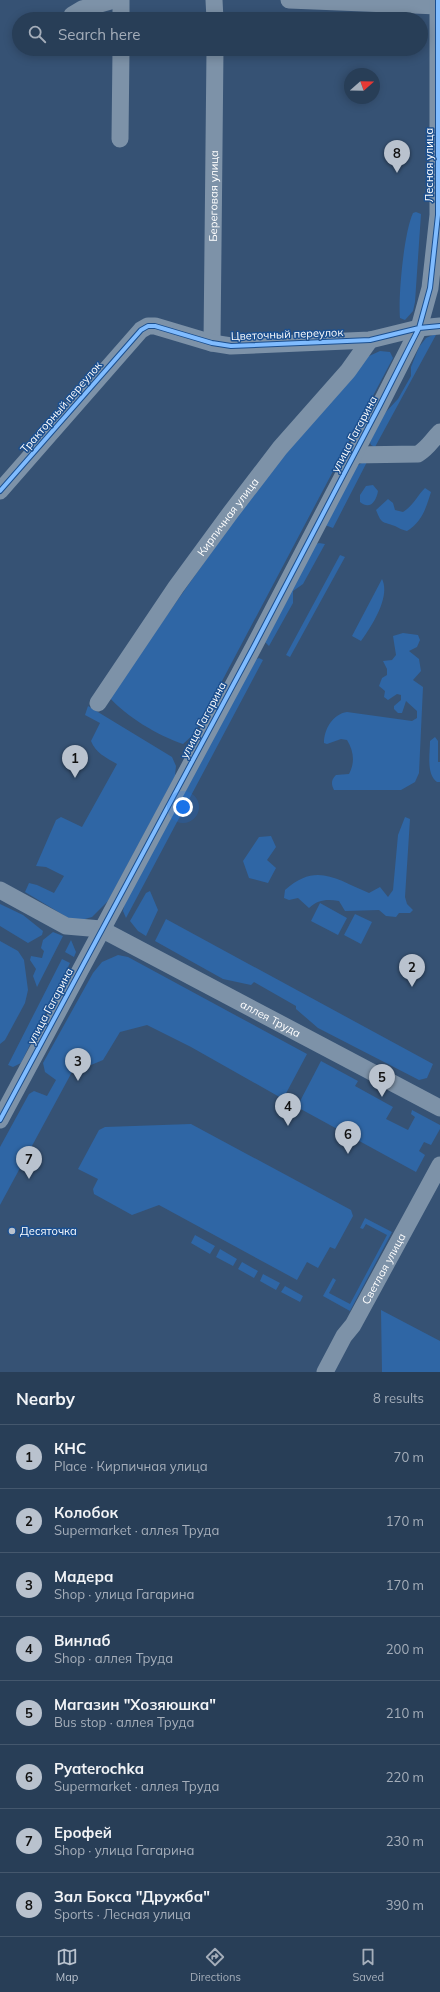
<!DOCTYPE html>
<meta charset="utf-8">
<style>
body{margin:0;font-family:Mulish,sans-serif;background:#344961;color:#f1f3f6}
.compass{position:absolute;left:344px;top:68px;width:36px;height:36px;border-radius:50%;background:#283e57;box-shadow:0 2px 10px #0003;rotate:70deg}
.you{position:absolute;left:183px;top:807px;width:14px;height:14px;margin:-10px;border:3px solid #fff;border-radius:50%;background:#1a73e8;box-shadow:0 0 0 6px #1a73e833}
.badge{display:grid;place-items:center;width:26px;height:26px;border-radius:50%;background:#b9c2ce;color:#111;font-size:13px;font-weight:700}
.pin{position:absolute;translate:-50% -33px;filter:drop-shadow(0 1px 2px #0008)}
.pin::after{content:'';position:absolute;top:21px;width:14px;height:12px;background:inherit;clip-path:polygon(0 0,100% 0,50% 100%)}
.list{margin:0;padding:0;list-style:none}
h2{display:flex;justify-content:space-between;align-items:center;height:52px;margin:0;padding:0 16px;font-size:17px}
h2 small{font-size:13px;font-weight:400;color:#a5aeba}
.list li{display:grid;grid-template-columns:26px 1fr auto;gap:12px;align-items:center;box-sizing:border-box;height:64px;padding:0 16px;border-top:1px solid #44576d}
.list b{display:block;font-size:15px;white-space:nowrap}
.list p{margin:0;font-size:13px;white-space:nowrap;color:#a5aeba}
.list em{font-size:13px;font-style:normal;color:#a5aeba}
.icon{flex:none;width:22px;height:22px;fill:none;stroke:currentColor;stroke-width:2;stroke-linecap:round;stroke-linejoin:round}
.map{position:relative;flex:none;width:440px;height:1372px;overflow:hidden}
.search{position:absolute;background:#283e57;box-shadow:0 2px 10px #0003;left:12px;right:12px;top:12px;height:44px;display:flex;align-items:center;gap:10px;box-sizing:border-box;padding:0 14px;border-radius:22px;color:#a5aeba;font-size:15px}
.sheet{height:564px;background:#283e57}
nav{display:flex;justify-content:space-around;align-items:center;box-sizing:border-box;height:56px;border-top:1px solid #44576d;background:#283e57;font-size:11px;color:#a5aeba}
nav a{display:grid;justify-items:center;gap:2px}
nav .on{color:#b9c2ce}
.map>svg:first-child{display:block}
.green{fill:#2f66a5}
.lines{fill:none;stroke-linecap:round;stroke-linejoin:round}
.minor{stroke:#7d92a8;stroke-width:17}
.cycleway-casing{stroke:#1b4f8f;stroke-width:6}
.cycleway{stroke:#80bcff;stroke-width:4}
.poi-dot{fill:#b9c2ce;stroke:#1b4f8f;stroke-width:1.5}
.labels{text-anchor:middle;stroke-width:3;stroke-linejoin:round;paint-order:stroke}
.street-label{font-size:11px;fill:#fff;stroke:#1b4f8f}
.poi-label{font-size:11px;fill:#fff;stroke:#1b4f8f;text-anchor:start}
</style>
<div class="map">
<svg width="440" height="1372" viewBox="0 0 440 1372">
<rect width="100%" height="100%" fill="#365274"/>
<path class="green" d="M 416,212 L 421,214 L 415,302 L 413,311 L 405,320 L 400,318 C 398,296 404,232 413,213 Z
M 437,333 L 375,447 L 371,445 L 370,442 L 383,415 L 398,399 L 411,376 L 411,367 L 419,347 L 426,338 Z
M 380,351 L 390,352 L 393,358 L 194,734 L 183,744 C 157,735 127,717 109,697 L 266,475 L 367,357 Z
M 368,460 L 333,528 L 325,525 L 356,466 Z
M 373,485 L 378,491 C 376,502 370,510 360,502 L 360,495 L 366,486 Z
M 425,488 L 431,492 C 426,508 422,522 407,531 C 402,530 399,528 395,526 C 382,521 382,525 376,510 L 388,499 L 393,503 L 395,510 L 403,512 C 413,506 417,496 425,488 Z
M 319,543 L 325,544 L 303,584 L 293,591 L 293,603 L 269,646 L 265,642 L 316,544 Z
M 340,555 L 345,557 L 290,657 L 286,655 Z
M 382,579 C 391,597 371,627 361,641 L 352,636 Z
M 403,633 L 418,635 L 420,640 L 417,647 L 409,651 L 419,659 L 421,671 L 413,680 L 423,687 L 419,773 L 415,782 L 401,790 L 334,790 C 331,784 331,780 336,775 L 349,774 C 355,763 354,751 347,740 L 341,739 L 327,744 L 324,743 C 324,729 333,714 347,712 L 412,721 L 417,718 L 417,711 L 406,701 L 402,713 L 398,713 L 394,709 L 394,706 L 401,700 L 401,695 L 397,694 L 388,700 L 384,697 L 385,691 L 379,686 L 382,678 L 387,675 L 387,669 L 383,661 L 392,660 L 396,655 L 393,636 Z
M 259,658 L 263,660 L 126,918 L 123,911 L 126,898 L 254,660 Z
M 88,706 L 172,757 L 176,766 L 175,776 L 108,901 L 92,917 L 78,921 L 70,919 L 25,892 L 29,883 L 37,885 L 54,893 L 64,876 L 46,867 L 36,866 L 56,820 L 61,817 L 82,827 L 117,764 C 105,757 96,753 91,741 L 100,723 L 85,715 Z
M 435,737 L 438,741 L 438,762 L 440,762 L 440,782 L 437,782 C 426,774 430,754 430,741 Z
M 405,817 L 410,819 L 405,897 L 407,904 L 413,910 L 410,913 L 399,913 L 396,917 L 386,916 L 379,910 L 345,911 L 339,901 C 326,899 318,900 309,908 L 298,898 L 289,900 L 284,898 L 285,890 C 316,862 336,879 369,893 L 380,887 L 388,897 L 393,890 L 398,835 Z
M 271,836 L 276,847 L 267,860 L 276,868 L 268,883 L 249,878 L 243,861 L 259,837 Z
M 150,891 L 158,910 L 146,936 L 138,931 L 130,921 L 146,893 Z
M 320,903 L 347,918 L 338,935 L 311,921 Z
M 0,904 L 23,915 L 43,931 L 42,935 L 28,943 L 0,926 Z
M 355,914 L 372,922 L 361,944 L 344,935 Z
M 166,919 L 433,1064 L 427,1078 L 419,1080 L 318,1028 L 296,1009 L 296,1006 L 254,982 L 251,985 L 223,979 L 155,941 Z
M 53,932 L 63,936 L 37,987 L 33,976 L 36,969 L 30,960 L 31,956 L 42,958 L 44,951 L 41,948 L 43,940 Z
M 71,940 L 76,952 L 74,957 L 65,952 Z
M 0,941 L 18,951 L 24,960 L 28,990 L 25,1003 L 5,1040 L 0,1044 Z
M 118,955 L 128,957 L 307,1054 L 283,1099 L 191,1047 L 147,1025 L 120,1032 L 103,1060 L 91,1065 L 79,1059 L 0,1205 L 0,1147 L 29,1094 L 34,1091 L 47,1096 L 56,1080 L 45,1072 L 43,1063 L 93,973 L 102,962 Z
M 62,959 L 70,963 L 21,1063 L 13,1067 L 8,1065 Z
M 321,1061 L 358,1081 L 355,1086 L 393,1107 L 386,1119 L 408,1130 L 415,1117 L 411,1114 L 412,1110 L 440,1125 L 440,1129 L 431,1145 L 424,1142 L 419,1151 L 425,1155 L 416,1172 L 297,1107 Z
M 191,1124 L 351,1210 L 353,1216 L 335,1249 L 330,1247 L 318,1268 L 307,1262 L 297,1280 L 159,1205 L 132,1215 L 94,1194 L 93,1189 L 98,1179 L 78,1169 L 99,1130 L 105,1127 Z
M 365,1218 L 392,1232 L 350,1311 L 323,1296 L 333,1278 L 336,1280 L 329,1293 L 350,1304 L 387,1235 L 366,1224 L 363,1229 L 360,1228 Z
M 195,1235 L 215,1246 L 210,1254 L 191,1243 Z
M 220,1249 L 237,1259 L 233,1266 L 216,1257 Z
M 242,1262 L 258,1271 L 254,1278 L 238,1269 Z
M 263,1274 L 280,1283 L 276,1290 L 260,1281 Z
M 285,1286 L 303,1296 L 300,1302 L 281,1292 Z
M 381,1310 L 440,1341 L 440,1372 L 382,1372 Z"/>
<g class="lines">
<g class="minor">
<path d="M 214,0 L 215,19"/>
<path d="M 289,0 L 438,6"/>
<path d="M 72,15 L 82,9 L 114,0"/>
<path d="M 121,19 L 121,0"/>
<path d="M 120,139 L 121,49"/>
<path id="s1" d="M 212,343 L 215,49"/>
<path d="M 353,455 L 418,454 C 428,448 432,440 440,432"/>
<path d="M 0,491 L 141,330 L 148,326 L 155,326 L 212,343 L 231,346 L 370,340 L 419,328 L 440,326"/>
<path id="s2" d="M 98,703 L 176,587 L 231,512 L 280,448 L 348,371 L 370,340"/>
<path id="s3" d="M 0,890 L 66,926 L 101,929 L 440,1108"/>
<path d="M 0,1120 L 253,648 L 380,405 L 419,328 L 430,288 L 438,215 L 438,0"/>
<path id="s4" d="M 325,1372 L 344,1336 L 353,1325 L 440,1165"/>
</g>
<defs>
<path id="cycleway" d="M 0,491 L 141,330 L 148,326 L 155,326 L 212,343 L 231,346 L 370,340 L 419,328 L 440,326
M 0,1120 L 253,648 L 380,405 L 419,328 L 430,288 L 438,215 L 438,0"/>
</defs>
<use href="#cycleway" class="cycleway-casing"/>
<use href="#cycleway" class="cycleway"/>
</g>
<circle class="poi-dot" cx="12" cy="1231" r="4"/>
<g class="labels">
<g class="street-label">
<text transform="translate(429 165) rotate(-90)" y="4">Лесная улица</text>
<text dy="4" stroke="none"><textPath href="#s1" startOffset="147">Береговая улица</textPath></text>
<text transform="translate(287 334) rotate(-2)" y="4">Цветочный переулок</text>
<text transform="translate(61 407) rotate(-49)" y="4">Тракторный переулок</text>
<text transform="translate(354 434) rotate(-62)" y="4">улица Гагарина</text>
<text dy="4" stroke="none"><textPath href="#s2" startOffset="227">Кирпичная улица</textPath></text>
<text transform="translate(203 720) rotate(-62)" y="4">улица Гагарина</text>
<text transform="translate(50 1006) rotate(-62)" y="4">улица Гагарина</text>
<text dy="4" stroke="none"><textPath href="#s3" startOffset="302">аллея Труда</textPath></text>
<text dy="4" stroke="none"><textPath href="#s4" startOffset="119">Светлая улица</textPath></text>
</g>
<g class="poi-label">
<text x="20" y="1235">Десяточка</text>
</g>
</g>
</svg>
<svg class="compass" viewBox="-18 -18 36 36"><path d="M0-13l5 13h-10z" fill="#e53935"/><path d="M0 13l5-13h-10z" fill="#a5aeba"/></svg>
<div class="you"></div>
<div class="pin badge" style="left:75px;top:778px">1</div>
<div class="pin badge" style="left:412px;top:987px">2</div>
<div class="pin badge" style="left:78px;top:1081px">3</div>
<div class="pin badge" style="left:288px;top:1126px">4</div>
<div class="pin badge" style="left:382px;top:1097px">5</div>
<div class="pin badge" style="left:348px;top:1154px">6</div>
<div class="pin badge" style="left:29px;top:1179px">7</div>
<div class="pin badge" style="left:397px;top:173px">8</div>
<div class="search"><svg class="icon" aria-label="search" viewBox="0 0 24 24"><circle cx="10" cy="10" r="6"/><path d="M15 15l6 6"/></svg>Search here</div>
</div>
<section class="sheet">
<h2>Nearby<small>8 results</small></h2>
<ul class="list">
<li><span class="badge">1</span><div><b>КНС</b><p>Place · Кирпичная улица</p></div><em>70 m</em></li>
<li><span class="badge">2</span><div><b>Колобок</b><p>Supermarket · аллея Труда</p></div><em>170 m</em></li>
<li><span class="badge">3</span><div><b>Мадера</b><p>Shop · улица Гагарина</p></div><em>170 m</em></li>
<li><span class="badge">4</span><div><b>Винлаб</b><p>Shop · аллея Труда</p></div><em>200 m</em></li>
<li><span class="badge">5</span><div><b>Магазин &quot;Хозяюшка&quot;</b><p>Bus stop · аллея Труда</p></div><em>210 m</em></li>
<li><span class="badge">6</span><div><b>Pyaterochka</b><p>Supermarket · аллея Труда</p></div><em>220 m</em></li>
<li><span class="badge">7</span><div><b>Ерофей</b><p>Shop · улица Гагарина</p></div><em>230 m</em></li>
<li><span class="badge">8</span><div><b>Зал Бокса &quot;Дружба&quot;</b><p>Sports · Лесная улица</p></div><em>390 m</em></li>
</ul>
</section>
<nav>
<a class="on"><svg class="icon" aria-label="map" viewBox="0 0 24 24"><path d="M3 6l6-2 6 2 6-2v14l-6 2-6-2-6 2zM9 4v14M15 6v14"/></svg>Map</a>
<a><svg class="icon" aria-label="directions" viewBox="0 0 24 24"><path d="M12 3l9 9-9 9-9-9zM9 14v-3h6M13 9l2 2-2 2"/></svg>Directions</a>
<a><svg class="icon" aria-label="saved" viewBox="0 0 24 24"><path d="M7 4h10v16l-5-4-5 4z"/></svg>Saved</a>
</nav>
